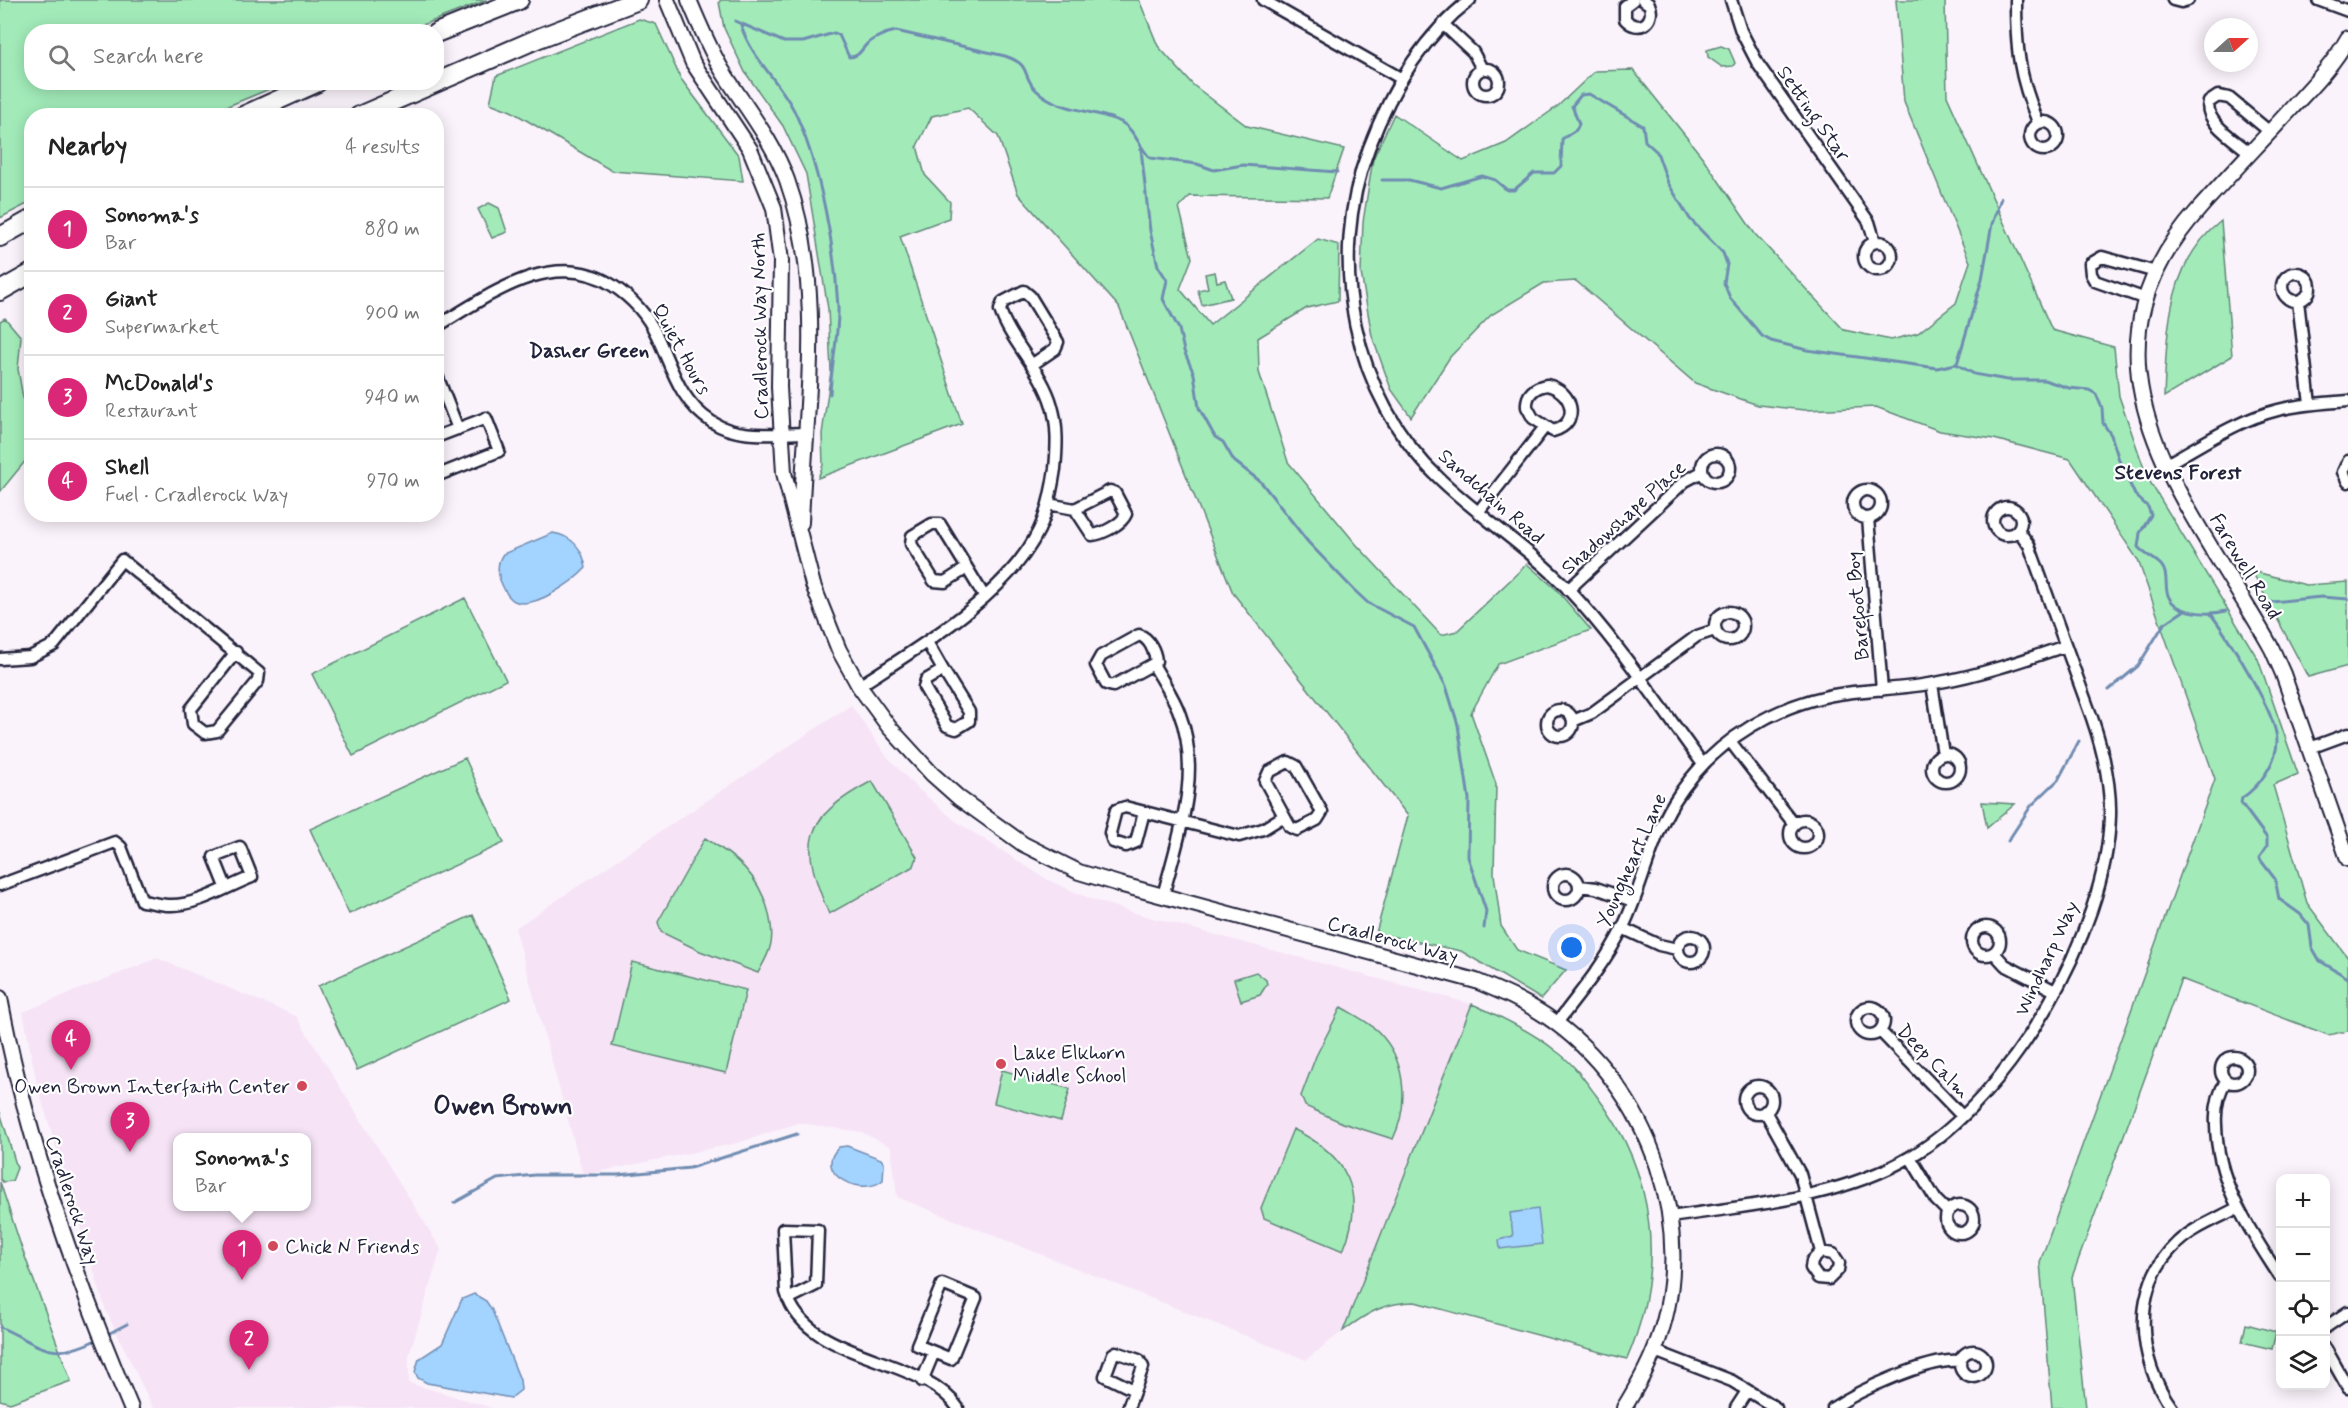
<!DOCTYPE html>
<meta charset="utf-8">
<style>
body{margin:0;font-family:Mynerve,sans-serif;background:#f2f2f2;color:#222}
.controls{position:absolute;right:18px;bottom:18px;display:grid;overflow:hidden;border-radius:12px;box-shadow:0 3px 15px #0003}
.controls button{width:54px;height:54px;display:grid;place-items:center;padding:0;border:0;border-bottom:2px solid #e0e0e0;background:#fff;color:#222;font:30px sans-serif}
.compass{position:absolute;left:2204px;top:18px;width:54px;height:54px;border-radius:50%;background:#fff;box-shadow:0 3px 15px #0003;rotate:69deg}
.you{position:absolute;left:1572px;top:948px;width:21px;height:21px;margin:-15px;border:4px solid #fff;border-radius:50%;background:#1a73e8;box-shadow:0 0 0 9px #1a73e833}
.badge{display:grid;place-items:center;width:39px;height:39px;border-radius:50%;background:#db2777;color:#fff;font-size:20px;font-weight:700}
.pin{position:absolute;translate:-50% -50px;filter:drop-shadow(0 2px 3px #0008)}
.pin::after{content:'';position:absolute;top:32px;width:21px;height:18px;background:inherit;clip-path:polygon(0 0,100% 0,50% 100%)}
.popup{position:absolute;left:173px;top:1133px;width:138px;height:78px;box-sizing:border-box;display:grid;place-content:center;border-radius:12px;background:#fff;filter:drop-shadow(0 2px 4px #0005);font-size:20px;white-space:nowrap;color:#767676}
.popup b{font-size:22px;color:#222}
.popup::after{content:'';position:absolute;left:50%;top:100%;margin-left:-12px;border:12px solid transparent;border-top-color:#fff}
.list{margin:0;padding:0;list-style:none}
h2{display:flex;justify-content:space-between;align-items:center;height:78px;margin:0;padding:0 24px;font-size:26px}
h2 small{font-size:20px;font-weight:400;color:#767676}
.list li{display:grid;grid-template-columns:39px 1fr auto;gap:18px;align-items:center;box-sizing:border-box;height:84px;padding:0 24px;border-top:2px solid #e0e0e0}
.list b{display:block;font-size:22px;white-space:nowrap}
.list p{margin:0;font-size:20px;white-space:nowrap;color:#767676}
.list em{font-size:20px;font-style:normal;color:#767676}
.icon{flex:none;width:33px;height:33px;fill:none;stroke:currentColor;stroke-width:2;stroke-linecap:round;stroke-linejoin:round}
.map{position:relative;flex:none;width:2348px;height:1408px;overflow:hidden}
.search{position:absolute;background:#fff;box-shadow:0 3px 15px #0003;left:24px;top:24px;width:420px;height:66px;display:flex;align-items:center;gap:15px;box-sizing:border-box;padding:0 21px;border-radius:24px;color:#767676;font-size:22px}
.panel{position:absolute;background:#fff;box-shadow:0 3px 15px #0003;left:24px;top:108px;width:420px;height:414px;border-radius:24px}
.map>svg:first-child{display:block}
.built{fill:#f6e4f6;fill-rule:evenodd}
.green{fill:#a2ebb9;stroke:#62867a;stroke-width:1.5}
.water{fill:#a3d3ff;stroke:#6f8cb1;stroke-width:1.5}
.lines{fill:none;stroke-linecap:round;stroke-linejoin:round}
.stream{stroke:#6f8cb1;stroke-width:3}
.minor-casing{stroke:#22223b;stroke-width:15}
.tertiary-casing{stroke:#22223b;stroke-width:18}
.primary-casing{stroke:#22223b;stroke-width:22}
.minor{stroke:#fff;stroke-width:10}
.tertiary{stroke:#fff;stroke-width:14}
.primary{stroke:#fff;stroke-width:18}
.poi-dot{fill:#d1495b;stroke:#fff;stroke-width:2}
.labels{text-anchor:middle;stroke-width:4.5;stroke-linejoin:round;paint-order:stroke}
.street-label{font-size:20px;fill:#22223b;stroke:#fff}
.poi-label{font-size:20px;fill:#22223b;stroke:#fff;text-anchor:start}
.neighbourhood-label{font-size:21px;font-weight:bold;fill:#22223b;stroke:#fff}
.district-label{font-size:26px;font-weight:bold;fill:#22223b;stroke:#fff}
</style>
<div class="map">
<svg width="2348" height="1408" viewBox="0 0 2348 1408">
<rect width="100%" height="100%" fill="#fbf3fb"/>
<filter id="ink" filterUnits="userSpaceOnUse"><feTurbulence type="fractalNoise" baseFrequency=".0167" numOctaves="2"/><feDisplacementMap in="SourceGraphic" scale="12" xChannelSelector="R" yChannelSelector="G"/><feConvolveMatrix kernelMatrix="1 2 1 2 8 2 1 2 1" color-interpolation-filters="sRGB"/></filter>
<g filter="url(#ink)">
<path class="built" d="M 851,705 L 885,754 L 917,788 L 957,822 L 1048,880 L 1091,899 L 1135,913 L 1472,1004 L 1343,1331 L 1306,1360 L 897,1197 L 891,1147 L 861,1132 L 799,1123 L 738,1143 L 583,1175 L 515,928 Z
M 157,958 L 296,1016 L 441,1249 L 409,1356 L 409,1383 L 493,1408 L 153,1408 L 106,1311 L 37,1085 L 23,1012 ZM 178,1138 L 306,1138 L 306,1206 L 178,1206 Z"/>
<path class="green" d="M 0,0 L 487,0 L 407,31 L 32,32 L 32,82 L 284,83 L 206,115 L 32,116 L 31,202 L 0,218 Z
M 721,0 L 1139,0 L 1158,46 L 1193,85 L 1247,126 L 1344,149 L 1327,198 L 1190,196 L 1179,207 L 1192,258 L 1180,289 L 1210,325 L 1318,239 L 1339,245 L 1338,301 L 1307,308 L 1258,338 L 1259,372 L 1288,462 L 1356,544 L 1441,635 L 1457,631 L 1527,564 L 1556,589 L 1591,630 L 1498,664 L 1471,713 L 1496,784 L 1494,874 L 1501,926 L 1517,950 L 1566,970 L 1541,999 L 1461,951 L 1376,933 L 1408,816 L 1233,593 L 1119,307 L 1018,194 L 998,136 L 968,108 L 932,116 L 917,146 L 925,175 L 950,202 L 949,218 L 900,236 L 962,424 L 818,478 L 823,465 L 822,434 L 831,371 L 828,309 L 806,174 L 783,126 L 745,72 L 724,28 L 719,2 Z
M 1896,0 L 1945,0 L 1947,96 L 2052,330 L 2114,347 L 2119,396 L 2147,477 L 2258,659 L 2298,774 L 2273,785 L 2307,903 L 2348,958 L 2348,1031 L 2328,1035 L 2181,979 L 2072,1277 L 2086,1408 L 2052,1408 L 2040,1262 L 2215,779 L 2138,560 L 2070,459 L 1994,439 L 1940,431 L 1876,407 L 1805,410 L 1758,405 L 1695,383 L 1576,281 L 1544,283 L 1491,315 L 1450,357 L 1411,417 L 1391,389 L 1372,336 L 1361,273 L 1363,222 L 1373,159 L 1394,114 L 1463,161 L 1506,143 L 1558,106 L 1595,71 L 1633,70 L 1703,158 L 1755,234 L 1844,330 L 1891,340 L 1918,333 L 1956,303 L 1970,262 L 1904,102 Z
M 639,19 L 656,24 L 681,79 L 739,156 L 743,181 L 612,171 L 511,111 L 490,103 L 496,76 Z
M 1721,46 L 1729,49 L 1735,63 L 1733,66 L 1722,67 L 1708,57 L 1707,50 Z
M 489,203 L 499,208 L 507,232 L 492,238 L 478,209 Z
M 2221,221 L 2232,356 L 2164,397 C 2167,334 2166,264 2221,221 Z
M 1215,272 L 1217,282 L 1225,280 L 1231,298 L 1202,305 L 1198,290 L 1208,288 L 1205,274 Z
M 5,318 L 21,337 L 18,369 L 23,398 L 31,410 L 31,454 L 0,492 L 0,321 Z
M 2252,571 L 2306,585 L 2348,582 L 2348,666 L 2308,677 Z
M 465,598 L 506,680 L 353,756 L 312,674 Z
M 465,758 L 504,843 L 349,914 L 310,829 Z
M 872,781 L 917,857 L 914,866 L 829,914 C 799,843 801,819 872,781 Z
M 1982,802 L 2015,804 L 1987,828 Z
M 705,838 C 736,857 758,874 768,910 C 771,922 774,936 770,947 C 768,956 762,965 758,973 L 700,951 L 661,932 L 658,922 Z
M 473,915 L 511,999 L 357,1070 L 318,986 Z
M 632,962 L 746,990 L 726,1073 L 612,1046 Z
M 1256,972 L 1266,980 L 1267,984 L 1260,995 L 1241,1001 L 1234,979 Z
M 1472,1004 C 1502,1017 1531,1031 1556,1051 C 1572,1062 1584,1079 1596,1095 C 1656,1173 1666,1269 1627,1359 L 1415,1302 C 1385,1302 1367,1313 1343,1331 Z
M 1341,1007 C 1356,1016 1373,1024 1383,1037 C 1407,1065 1408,1108 1393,1139 L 1343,1123 L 1305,1106 L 1301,1096 L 1316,1056 Z
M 1002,1070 L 1070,1089 L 1061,1121 L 994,1103 Z
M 0,1112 L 17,1168 L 12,1181 L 3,1182 L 0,1179 Z
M 1293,1129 C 1348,1155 1367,1193 1343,1251 L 1264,1218 L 1261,1208 Z
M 0,1182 L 21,1246 L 71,1381 L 10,1403 L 0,1400 Z
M 2246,1324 L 2276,1332 L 2272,1349 L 2242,1342 Z"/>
<path class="water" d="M 553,533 C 572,536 583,549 586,568 C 573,582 536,608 517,602 C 508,600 503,587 500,580 C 497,570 497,562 503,554 Z
M 847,1146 L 881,1159 L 884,1163 L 883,1180 C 863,1198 811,1174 839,1147 Z
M 1538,1209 L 1542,1244 L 1500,1249 L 1499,1240 L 1513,1236 L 1510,1213 Z
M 474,1294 L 486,1301 L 492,1310 L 520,1380 L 521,1390 L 511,1398 L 427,1383 L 418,1378 L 415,1372 L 419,1359 L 442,1344 L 462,1299 Z"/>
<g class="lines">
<path class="stream" d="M 735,21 L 784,42 L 803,42 L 834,33 L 839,35 L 849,57 C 860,57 861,49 868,43 C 876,37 886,33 896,31 L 1005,56 C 1032,65 1021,74 1035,89 C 1058,112 1094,109 1121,122 C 1134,129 1140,148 1150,158 L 1197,164 L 1214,170 L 1243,165 L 1337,172
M 741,25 C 751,59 784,85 798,119 C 821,173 835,248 838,307 C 839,336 831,365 830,394
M 1141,149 L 1150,231 L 1158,266 L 1167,280 L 1163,299 L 1179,329 L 1184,351 L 1194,374 L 1199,408 L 1215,437 L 1223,442 L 1234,461 L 1261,482 L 1308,542 L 1354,590 L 1368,603 L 1414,627 L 1446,686 L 1458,725 L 1469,799 L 1468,857 L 1486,911 L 1484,928
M 1382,180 L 1409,180 L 1441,188 L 1482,176 L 1495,180 L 1507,190 L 1514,190 L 1534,173 L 1554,173 L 1561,166 L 1562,139 L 1576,130 L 1579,124 L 1572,106 L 1581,95 L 1589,94 L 1643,126 L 1645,141 L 1657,152 L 1668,183 L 1690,219 L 1723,253 L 1727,264 L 1724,283 L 1730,298 L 1762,336 L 1771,341 L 1807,350 L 1937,368 L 1956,364 L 1974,374 L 2007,380 L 2044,380 L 2069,388 L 2089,390 L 2096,394 L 2102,408 L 2103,423 L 2111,435 L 2120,463 L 2135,495 L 2148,507 L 2151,515 L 2140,533 L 2138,547 C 2145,555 2154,558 2161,565 C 2168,573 2165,583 2167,592 C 2172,615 2209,615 2226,611
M 1957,364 L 1982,279 L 1992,224 L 2001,198
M 2272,602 L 2321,597 L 2348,599
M 2211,614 C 2228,637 2277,714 2277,741 C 2277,762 2259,787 2242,798 L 2241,803 L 2267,838 L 2267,846 L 2259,858 L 2275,879 L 2279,899 L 2300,914 L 2309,925 L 2312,947 L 2320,961 L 2348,978
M 2109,690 L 2138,666 L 2164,624 L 2185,610
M 2008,841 L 2031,806 L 2058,780 L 2079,741
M 454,1203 L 497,1179 L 535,1175 L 618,1175 L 690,1168 L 797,1134
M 0,1327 C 42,1346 51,1363 98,1339
M 106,1335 L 127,1324"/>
<defs>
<path id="minor" d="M 1263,0 L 1402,79
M 1470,0 C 1422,37 1390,92 1369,148 C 1326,260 1352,397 1441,480 C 1482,519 1529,548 1568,589 C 1618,642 1659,705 1702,763
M 1633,0 L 1625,6 L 1625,19 C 1638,34 1657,22 1649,4 L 1643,0
M 1731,0 L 1741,31 L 1758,64 L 1869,222 L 1875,242
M 2016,0 C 2016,50 2019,76 2038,122
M 2173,0 L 2181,2 L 2188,0
M 2318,0 L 2348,11
M 1443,24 L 1473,52 L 1482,69
M1473 82a13 13 0 1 1 26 0a13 13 0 1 1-26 0Z
M2030 136a14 14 0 1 1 28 0a14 14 0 1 1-28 0Z
M 2250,153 C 2237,141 2203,122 2209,102 L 2218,96 L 2229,98 L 2270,132
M1864 256a14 14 0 1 1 28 0a14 14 0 1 1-28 0Z
M2282 287a14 14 0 1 1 28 0a14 14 0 1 1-28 0Z
M 2146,299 L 2095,281 L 2091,274 L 2090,264 L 2102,257 L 2156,272
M 2298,301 L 2310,404
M 436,327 C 488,296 553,247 612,285 C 632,298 647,314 657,336 C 672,368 680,402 712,422 C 740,440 775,433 806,433
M 436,373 L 458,429
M 1547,385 C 1572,390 1582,423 1553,431 L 1533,418 L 1527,407 C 1526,394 1534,387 1547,385 Z
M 436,437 L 486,418 L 499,451 L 436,476
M1702 468a14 14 0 1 1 28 0a14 14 0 1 1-28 0Z
M 2348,461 L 2343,472 L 2348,482
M 2165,465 C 2201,445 2237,420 2278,410 C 2301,404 2325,403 2348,401
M1853 504a14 14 0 1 1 28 0a14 14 0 1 1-28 0Z
M 1048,504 L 1075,509 L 1110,491 L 1115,493 L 1126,514 C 1122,524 1103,534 1092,535 L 1075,509
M1993 521a14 14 0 1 1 28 0a14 14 0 1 1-28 0Z
M 1479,511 L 1544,428
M 1868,518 L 1882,690
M 967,568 L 940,524 L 932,524 L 912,536 L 911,544 L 934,581 L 945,582 L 967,568 L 984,596
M 1568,590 L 1685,481 L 1702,472
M1715 626a14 14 0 1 1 28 0a14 14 0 1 1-28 0Z
M 927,642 L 943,670 L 926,680 L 924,687 L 947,726 L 956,729 L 969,721 L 969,712 L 943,670
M 0,659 L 30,657 L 54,645 L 122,560 L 259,673 L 258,681 L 217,731 L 205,733 L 193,724 L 191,709 L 236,652
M 1153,664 L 1156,661 C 1155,651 1149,638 1139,635 L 1101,656 L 1096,665 L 1106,684 L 1113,686 L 1153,664 C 1162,680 1173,696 1179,712 C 1203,773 1178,837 1163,896
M 1932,684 L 1943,754
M 859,686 C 919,647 1007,596 1039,530 C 1048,511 1052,489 1055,469 C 1057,447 1058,427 1052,406 C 1042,370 1010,341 1000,310 L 1003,302 L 1024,291 L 1030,296 L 1058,342 L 1055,349 L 1033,364
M1547 723a13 13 0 1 1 26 0a13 13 0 1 1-26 0Z
M 1573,721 L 1592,713 L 1697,636 L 1715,630
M 1730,741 L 1794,824
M 2310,748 L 2348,734
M1932 768a14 14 0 1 1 28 0a14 14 0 1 1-28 0Z
M 1144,812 L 1136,842 L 1126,846 L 1113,842 L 1110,833 L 1116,810 L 1125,807 L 1239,836 L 1263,829 L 1284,816 L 1265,781 L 1269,772 L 1288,762 L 1296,766 L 1322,812 L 1317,820 L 1297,830 L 1290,827 L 1284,816
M1790 834a14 14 0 1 1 28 0a14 14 0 1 1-28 0Z
M1553 887a13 13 0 1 1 26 0a13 13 0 1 1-26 0Z
M 0,885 L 115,842 L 121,847 L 142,901 C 151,902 161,905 170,905 C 197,906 228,886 252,877 L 240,847 L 214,857 L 226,887
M 1580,886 L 1596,888 L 1633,901
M1972 941a14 14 0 1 1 28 0a14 14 0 1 1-28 0Z
M 1622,928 L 1659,945 L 1677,949
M1678 949a13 13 0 1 1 26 0a13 13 0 1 1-26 0Z
M 1994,953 L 2005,965 L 2055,991
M1856 1021a14 14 0 1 1 28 0a14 14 0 1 1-28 0Z
M 1556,1024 C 1580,993 1606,962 1623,927 C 1643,886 1650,841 1674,802 C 1713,739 1781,700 1853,692 C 1880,689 1908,688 1935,683 C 1980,675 2022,661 2065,646
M 1880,1031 L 1962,1116
M2221 1070a13 13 0 1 1 26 0a13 13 0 1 1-26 0Z
M 2226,1081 C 2217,1095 2215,1109 2216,1125 C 2217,1184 2250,1230 2280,1277
M1744 1100a14 14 0 1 1 28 0a14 14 0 1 1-28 0Z
M 1765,1111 L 1800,1174 L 1821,1252 L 1812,1261 L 1811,1268 L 1818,1278 L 1829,1279 L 1838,1270 L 1839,1263 L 1833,1254 L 1821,1252
M 1910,1157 L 1936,1200 L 1948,1212
M1946 1219a14 14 0 1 1 28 0a14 14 0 1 1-28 0Z
M 1670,1217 C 1749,1205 1839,1199 1910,1157 C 2010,1099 2107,931 2110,816 C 2111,782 2103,750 2092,718 L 2029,545 L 2018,530
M 788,1299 L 816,1285 L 818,1230 L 783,1229 L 786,1292 C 806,1363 922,1354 958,1408
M 2326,1327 L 2348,1312
M 2326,1349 L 2348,1388
M1960 1364a13 13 0 1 1 26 0a13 13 0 1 1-26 0Z
M 1655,1351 L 1732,1381 L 1776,1408
M 922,1381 L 934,1352 L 951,1359 L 976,1298 L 942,1284 L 917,1345 L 934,1352
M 1128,1408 L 1143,1367 L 1139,1360 L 1116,1352 L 1113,1354 L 1105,1376 L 1134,1390
M 1736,1408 L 1747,1391
M 1833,1408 C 1858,1391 1930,1357 1960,1361
M 2172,1408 C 2137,1360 2130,1287 2177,1243 C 2193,1228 2217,1219 2237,1208"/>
<path id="tertiary" d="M 667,0 L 693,63 L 750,149 L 774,208 L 781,261 L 779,387 L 784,473 L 813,585 L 839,650 L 859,686 L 889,727 L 932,774 L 959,798 L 1023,844 L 1079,872 L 1119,884 L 1476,981 C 1500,991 1524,1001 1546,1016 C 1650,1086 1703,1233 1654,1351 C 1646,1371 1635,1390 1624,1408
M 689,0 C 699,24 709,48 722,70 C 745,107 772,139 787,180 C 826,289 805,410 801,523
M 2348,38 C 2333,65 2312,86 2291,109 C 2261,142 2229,175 2199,209 C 2058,366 2193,506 2272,649 L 2283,674 L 2348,859
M 0,998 C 27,1141 74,1274 131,1408"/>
<path id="primary" d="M 436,33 L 519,0
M 243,116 L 318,82
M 359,116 L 539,38 L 638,0
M 0,237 L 32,219
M 0,291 L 32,273"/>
</defs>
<use href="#minor" class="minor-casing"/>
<use href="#tertiary" class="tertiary-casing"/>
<use href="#primary" class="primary-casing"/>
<use href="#minor" class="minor"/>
<use href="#tertiary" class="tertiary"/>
<use href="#primary" class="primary"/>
</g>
</g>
<g class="poi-dot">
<circle cx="1001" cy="1064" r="6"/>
<circle cx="302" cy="1086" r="6"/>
<circle cx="273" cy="1246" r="6"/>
</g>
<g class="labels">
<g class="street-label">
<text transform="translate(1814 113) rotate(55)" y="7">Setting Star</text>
<text transform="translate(759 326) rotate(-91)" y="7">Cradlerock Way North</text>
<text transform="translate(682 349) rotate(61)" y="7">Quiet Hours</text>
<text transform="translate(1492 496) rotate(41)" y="7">Sandchain Road</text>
<text transform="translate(1623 517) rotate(-42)" y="7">Shadowshape Place</text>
<text transform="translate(2246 566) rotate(59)" y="7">Farewell Road</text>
<text transform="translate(1857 606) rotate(-95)" y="7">Barefoot Boy</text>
<text transform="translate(1631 860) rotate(-66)" y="7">Youngheart Lane</text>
<text transform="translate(1393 939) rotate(15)" y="7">Cradlerock Way</text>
<text transform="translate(2046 958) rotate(-65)" y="7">Windharp Way</text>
<text transform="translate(1934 1061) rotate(46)" y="7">Deep Calm</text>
<text transform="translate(73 1200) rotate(72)" y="7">Cradlerock Way</text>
</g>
<g class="poi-label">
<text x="1013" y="1059">Lake Elkhorn<tspan x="1013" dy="23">Middle School</tspan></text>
<text x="290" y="1093" text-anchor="end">Owen Brown Interfaith Center</text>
<text x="285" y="1253">Chick N Friends</text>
</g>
<g class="neighbourhood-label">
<text x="589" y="357">Dasher Green</text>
<text x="2178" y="479">Stevens Forest</text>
</g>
<g class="district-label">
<text x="503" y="1114">Owen Brown</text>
</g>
</g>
</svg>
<div class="controls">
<button>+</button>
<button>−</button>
<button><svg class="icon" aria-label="locate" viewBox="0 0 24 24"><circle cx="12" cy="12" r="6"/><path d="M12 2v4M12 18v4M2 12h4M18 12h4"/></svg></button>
<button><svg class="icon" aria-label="layers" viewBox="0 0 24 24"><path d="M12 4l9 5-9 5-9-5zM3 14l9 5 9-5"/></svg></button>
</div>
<svg class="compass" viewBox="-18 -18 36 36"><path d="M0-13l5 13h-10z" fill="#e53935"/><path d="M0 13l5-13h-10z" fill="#767676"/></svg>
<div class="you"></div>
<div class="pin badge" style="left:242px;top:1280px">1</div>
<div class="popup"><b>Sonoma's</b>Bar</div>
<div class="pin badge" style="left:249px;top:1370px">2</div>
<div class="pin badge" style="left:130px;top:1152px">3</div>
<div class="pin badge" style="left:71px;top:1070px">4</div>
<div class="search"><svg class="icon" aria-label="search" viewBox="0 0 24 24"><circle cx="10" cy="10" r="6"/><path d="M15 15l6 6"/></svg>Search here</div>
<section class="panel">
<h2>Nearby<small>4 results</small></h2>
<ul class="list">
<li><span class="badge">1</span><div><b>Sonoma's</b><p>Bar</p></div><em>880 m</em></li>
<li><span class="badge">2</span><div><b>Giant</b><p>Supermarket</p></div><em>900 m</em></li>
<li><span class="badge">3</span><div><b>McDonald's</b><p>Restaurant</p></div><em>940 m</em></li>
<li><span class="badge">4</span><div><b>Shell</b><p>Fuel · Cradlerock Way</p></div><em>970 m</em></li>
</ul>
</section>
</div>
